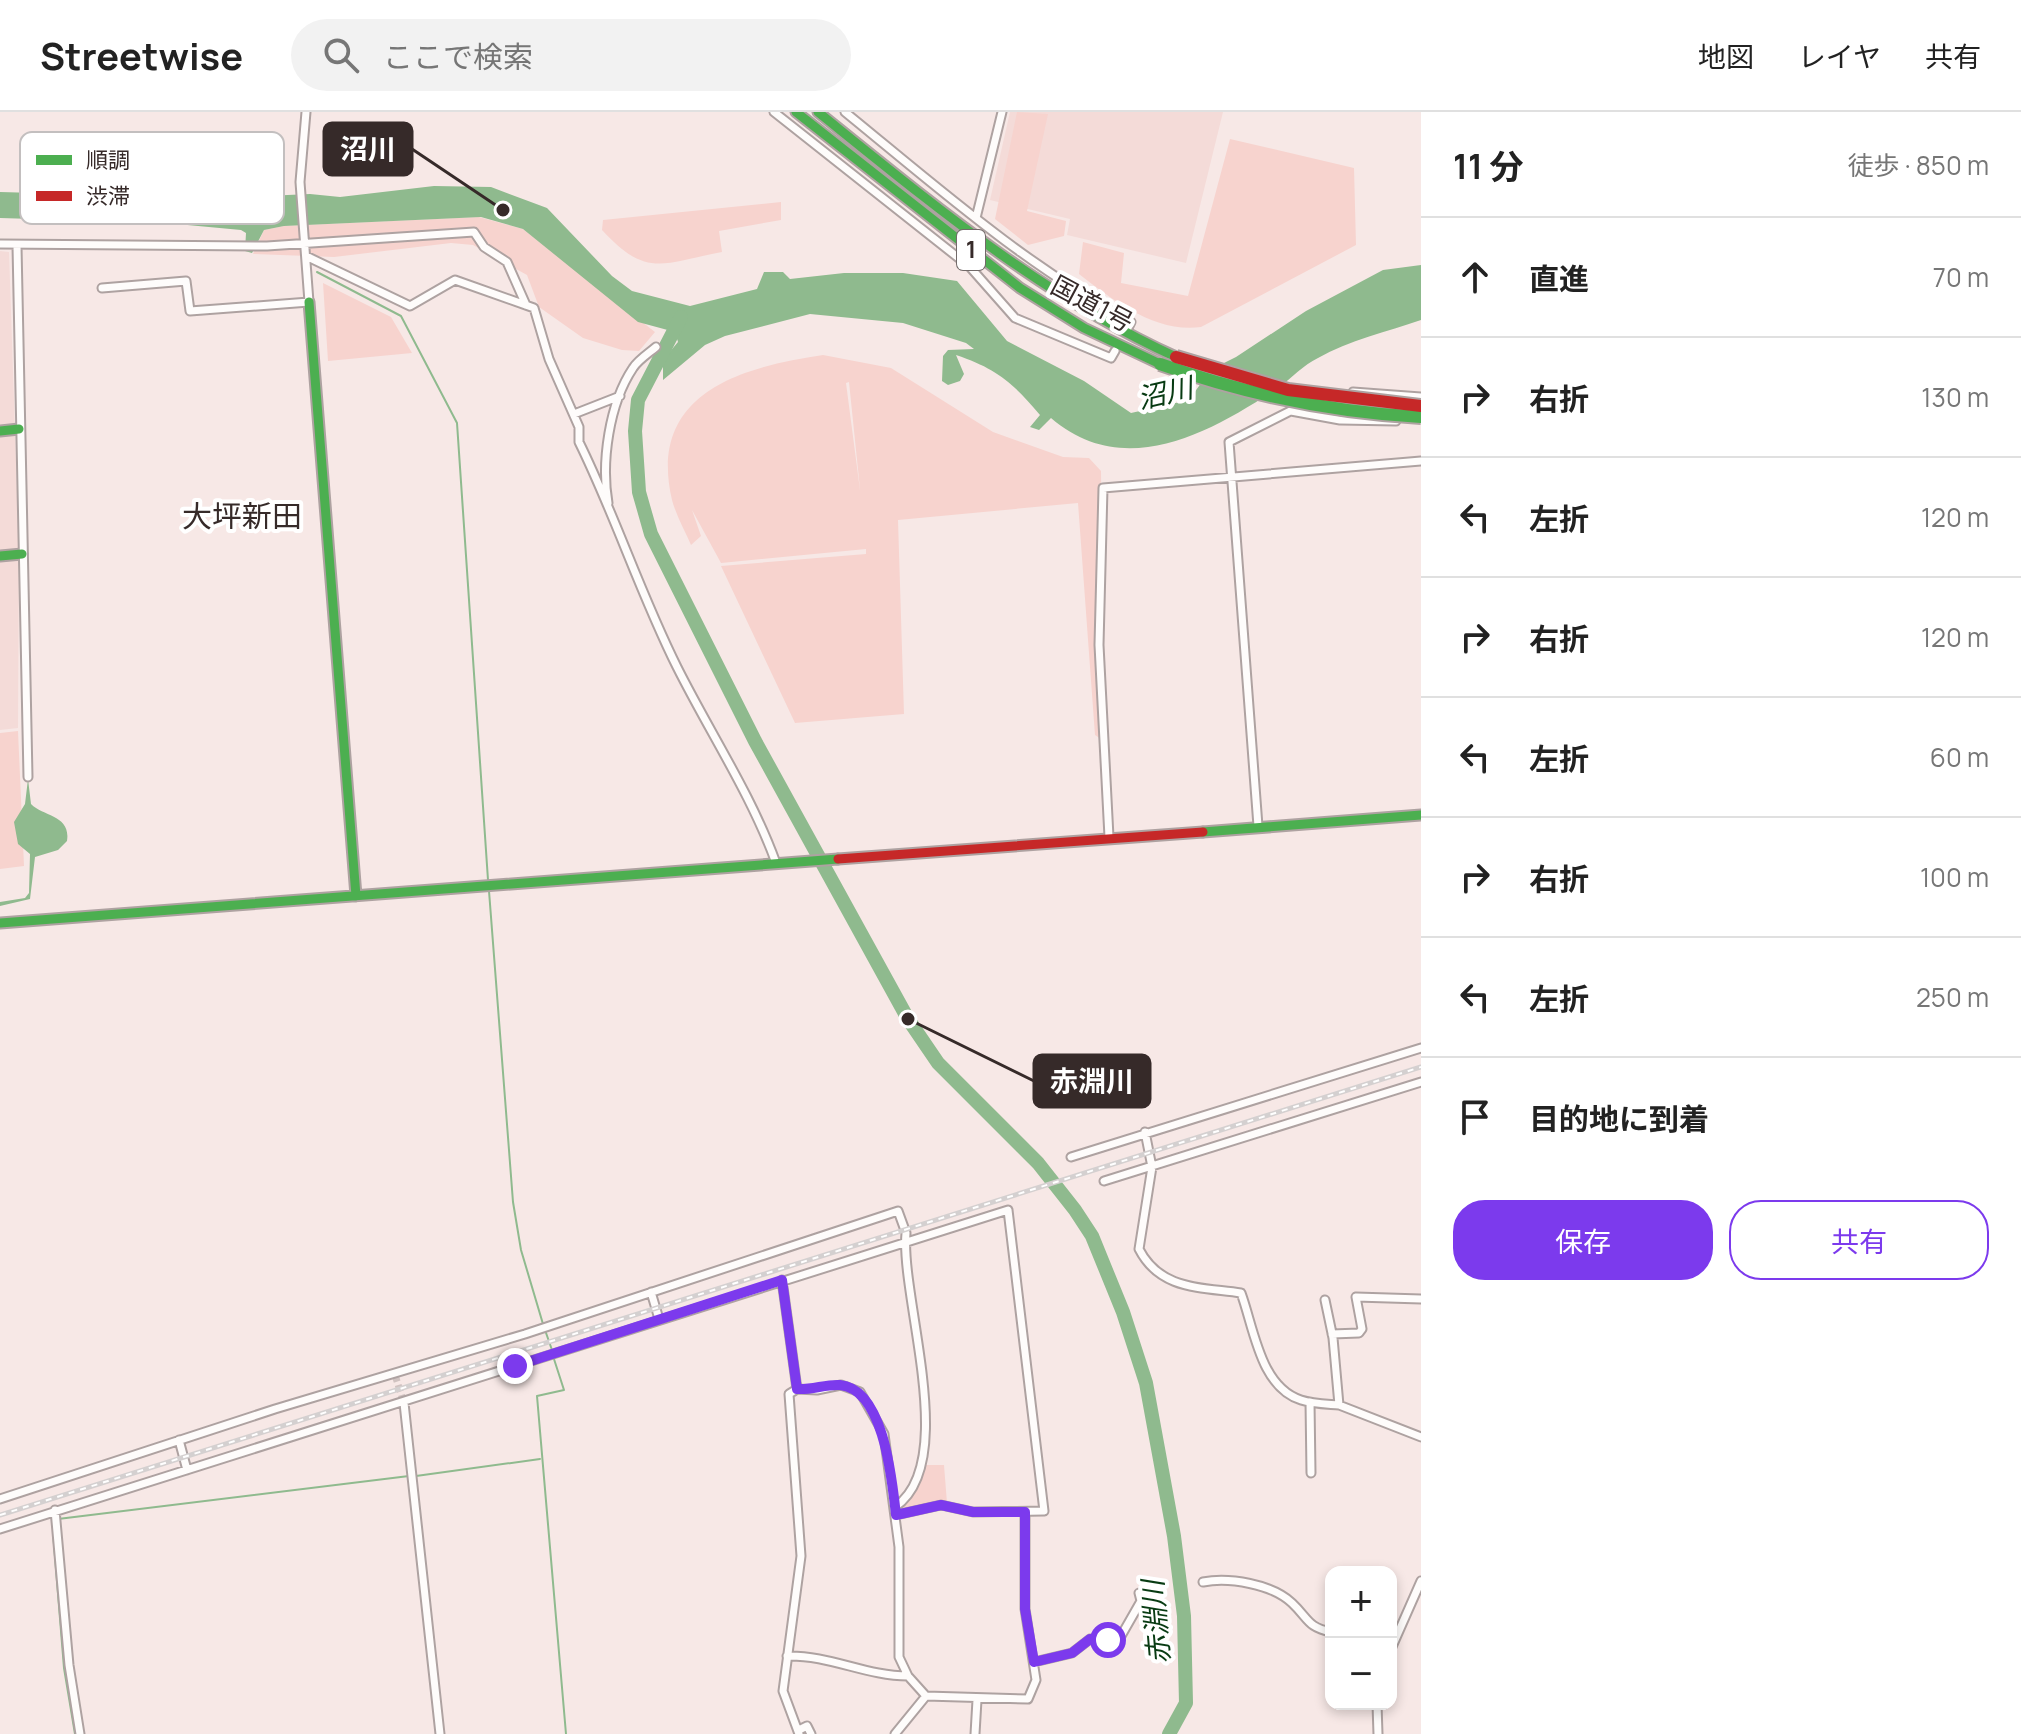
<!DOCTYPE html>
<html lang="ja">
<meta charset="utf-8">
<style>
body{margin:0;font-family:Manrope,"Noto Sans JP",sans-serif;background:#f2f2f2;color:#222}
.controls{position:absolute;right:24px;bottom:24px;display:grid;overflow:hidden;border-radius:16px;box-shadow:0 4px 12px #0003}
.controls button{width:72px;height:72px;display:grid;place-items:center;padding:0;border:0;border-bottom:2px solid #e0e0e0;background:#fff;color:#222;font:40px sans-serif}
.stop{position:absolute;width:24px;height:24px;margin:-18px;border:6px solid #7c3aed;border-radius:50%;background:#fff}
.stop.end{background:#7c3aed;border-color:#fff;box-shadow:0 2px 8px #0008}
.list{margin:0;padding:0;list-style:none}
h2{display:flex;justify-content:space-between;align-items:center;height:104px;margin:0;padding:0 32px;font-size:34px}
h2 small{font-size:26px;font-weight:400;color:#767676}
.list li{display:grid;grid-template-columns:52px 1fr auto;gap:24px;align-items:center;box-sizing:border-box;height:120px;padding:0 32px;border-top:2px solid #e0e0e0}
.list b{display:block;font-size:30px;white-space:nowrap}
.list em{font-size:26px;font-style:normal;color:#767676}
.actions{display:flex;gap:16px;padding:24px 32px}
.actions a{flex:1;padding:18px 0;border:2px solid #7c3aed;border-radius:32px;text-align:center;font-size:28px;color:#7c3aed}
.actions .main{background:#7c3aed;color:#fff}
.icon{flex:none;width:44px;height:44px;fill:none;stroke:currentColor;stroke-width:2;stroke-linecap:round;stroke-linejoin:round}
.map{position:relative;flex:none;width:1421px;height:1622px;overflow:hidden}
header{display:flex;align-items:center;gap:48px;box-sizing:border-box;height:112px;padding:0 40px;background:#fff;border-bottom:2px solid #e0e0e0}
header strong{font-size:38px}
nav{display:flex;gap:44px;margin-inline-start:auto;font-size:28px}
.search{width:560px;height:72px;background:#f2f2f2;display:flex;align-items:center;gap:20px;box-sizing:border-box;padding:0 28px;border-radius:44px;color:#767676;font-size:30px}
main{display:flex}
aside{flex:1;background:#fff}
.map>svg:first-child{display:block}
.built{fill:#f4dbd8}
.green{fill:#f7d3ce;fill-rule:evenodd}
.water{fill:#8fba8e}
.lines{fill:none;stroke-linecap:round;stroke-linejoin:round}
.stream{stroke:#8fba8e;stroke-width:2}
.river{stroke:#8fba8e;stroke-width:14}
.street-tunnel{stroke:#d0c2c0;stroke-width:7;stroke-dasharray:7 3.5;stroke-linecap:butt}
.street-casing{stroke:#aea2a1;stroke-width:11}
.fast-casing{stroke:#aea2a1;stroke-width:13}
.jam-casing{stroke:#aea2a1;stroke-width:13}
.street{stroke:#fefcfb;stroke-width:7}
.fast{stroke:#4caf50;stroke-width:9}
.jam{stroke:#c62828;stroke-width:9}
.rail-casing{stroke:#d4d0d0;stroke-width:5}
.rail{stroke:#fff;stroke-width:2;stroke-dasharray:6;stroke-linecap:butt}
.fast-bridge-casing{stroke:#aea2a1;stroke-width:16;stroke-linecap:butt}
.jam-bridge-casing{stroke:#aea2a1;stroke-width:16;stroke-linecap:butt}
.fast-bridge{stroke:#4caf50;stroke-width:12}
.jam-bridge{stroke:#c62828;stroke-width:12}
.route{stroke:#7c3aed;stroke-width:10}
.labels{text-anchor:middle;stroke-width:8;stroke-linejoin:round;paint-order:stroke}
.shield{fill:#fff;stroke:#726a69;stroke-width:2}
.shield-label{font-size:24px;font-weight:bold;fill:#362a29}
.street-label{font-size:26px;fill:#362a29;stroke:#fff}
.water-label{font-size:28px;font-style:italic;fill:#083b13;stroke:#fff}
.quarter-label{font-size:30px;fill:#362a29;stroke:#fff}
.key{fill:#fff;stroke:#c3bfbf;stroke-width:2}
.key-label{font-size:22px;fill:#362a29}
.leader{fill:none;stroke:#362a29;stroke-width:3}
.callout-dot{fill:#362a29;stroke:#fff;stroke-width:3}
.callout{fill:#362a29;stroke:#362a29;stroke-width:3}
.callout-label{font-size:28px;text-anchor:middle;font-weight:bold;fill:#fff}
</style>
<header>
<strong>Streetwise</strong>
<div class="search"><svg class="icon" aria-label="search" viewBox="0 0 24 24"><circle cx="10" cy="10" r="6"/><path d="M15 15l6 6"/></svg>ここで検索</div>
<nav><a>地図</a><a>レイヤ</a><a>共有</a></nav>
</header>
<main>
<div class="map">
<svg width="1421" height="1622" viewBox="0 0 1421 1622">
<rect width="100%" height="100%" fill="#f7e8e6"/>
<path class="built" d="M 1010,0 L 1223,0 L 1186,151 L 1067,123 L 1070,107 L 990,88 Z
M 0,139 L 9,140 L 19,438 L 18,616 L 0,618 Z"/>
<path class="green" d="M 1017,0 L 1048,2 L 1027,99 L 1066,109 L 1064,124 L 1028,133 L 995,107 Z
M 1230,27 L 1354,56 L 1356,133 L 1201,215 C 1155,221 1114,189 1079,162 L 1083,130 L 1124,141 L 1121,171 L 1188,184 Z
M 781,90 L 781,108 L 719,119 L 722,140 C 663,151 647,167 602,118 L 603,108 Z
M 479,105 L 523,117 L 655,220 L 639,239 L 622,238 L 583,226 L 539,195 L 527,163 L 473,133 L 451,131 L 334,145 L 253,142 L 264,118 L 284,114 Z
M 323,171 L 391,205 L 412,241 L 328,249 Z
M 823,243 L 891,256 L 993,320 L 1063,345 L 1089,346 L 1101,359 L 1104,629 L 1095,623 L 1078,391 L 898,408 L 904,602 L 795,611 L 721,454 L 866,442 L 866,437 L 721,451 L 692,398 L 701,424 L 691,433 C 685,419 676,403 672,388 C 647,281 741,255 823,243 ZM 849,270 L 860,377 L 860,378 L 846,271 Z
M 18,619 L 24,754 L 0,757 L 0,621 Z
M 923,1353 L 944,1353 L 947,1391 L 896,1403 L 896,1395 Z"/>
<path class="water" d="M 434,74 L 491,75 L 547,96 L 612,164 L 632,179 L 690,194 L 757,177 L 764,160 L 783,160 L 790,167 L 844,161 L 903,161 L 957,169 L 1007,229 L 1084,269 L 1131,301 L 1189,288 L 1204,267 L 1202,262 L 1236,245 L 1306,199 L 1383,158 L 1421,153 L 1421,208 C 1387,220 1349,228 1318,246 C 1303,253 1292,266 1279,275 C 1210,321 1124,369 1051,306 L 1039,318 L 1030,315 L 1040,303 C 1012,270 997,257 956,243 L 964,262 L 960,269 L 948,273 L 942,269 L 943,244 L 948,238 L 974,237 L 966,231 L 903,211 L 810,202 L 725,224 L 705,233 L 663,268 L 663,248 L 678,230 L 675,220 L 638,210 L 523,117 L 481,105 L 284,114 L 264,118 L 252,141 L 245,139 L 246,121 L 241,118 L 166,111 L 0,106 L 0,80 L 218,86 L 310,82 L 340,85 Z
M 28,667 L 31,692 C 44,705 71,703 67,729 L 58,738 L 35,745 L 30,787 L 0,794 L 0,790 L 25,786 L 29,781 L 30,742 L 18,732 L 14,710 L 25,692 Z"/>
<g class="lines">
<path class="stream" d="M 317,160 L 401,204 L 457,311 L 488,768
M 489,779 L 513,1090 L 521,1138 L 543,1212
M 545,1218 L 552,1238
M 553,1244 L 564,1278 L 537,1284 L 566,1622
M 416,1364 L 540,1347
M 58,1407 L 409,1364
M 53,1420 L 64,1556 L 75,1622"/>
<path class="river" d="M 681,205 L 638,288 L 635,319 L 639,380 L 651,422 L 755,629 L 908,907 L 938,951 L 1038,1051 L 1075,1098 L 1092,1124 L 1123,1200 L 1146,1271 L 1174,1424 L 1184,1504 L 1186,1591 L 1169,1622"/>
<path class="street-tunnel" d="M 395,1263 L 404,1291"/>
<defs>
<path id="street" d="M 774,0 L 970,155 L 1015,206 L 1111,246 L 1115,239
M 845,0 C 937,75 1026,154 1131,210 L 1127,218
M 976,106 L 1002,0
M 0,132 L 267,134 L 474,120 L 484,135 L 507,150 L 526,193
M 17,134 L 28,665
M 306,144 L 410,194 L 455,168 L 534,196 L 549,247 L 579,315 L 579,330 C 615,403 640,481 677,555 C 710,621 751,682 776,751
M 102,176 L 186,169 L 190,199 L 309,190 L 300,70 L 306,0
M 1353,280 L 1421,285
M 1291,299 L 1340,308 L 1396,309
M 574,302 L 620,284
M 608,391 C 601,350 609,292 633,256 C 638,248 649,241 656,235
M 1258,714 L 1229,330 L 1322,283
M 1109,725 L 1099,533 L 1103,376 L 1421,349
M 1145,1020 L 1152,1055 L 1139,1137 C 1160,1178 1200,1175 1241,1181 C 1254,1216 1260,1275 1301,1288 C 1313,1292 1327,1292 1339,1293
M 1071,1045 L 1421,936
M 1104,1069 L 1421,970
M 782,1168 L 797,1277
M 651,1180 L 659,1207
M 1325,1188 L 1333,1226 L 1339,1293 L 1421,1325
M 1332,1222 L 1359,1221 L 1362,1217 L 1356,1185 L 1421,1187
M 1310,1290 L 1311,1361
M 404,1291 L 440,1622
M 179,1328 L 187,1358
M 0,1387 L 275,1297 L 525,1222 L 898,1099 L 906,1121 C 900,1186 960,1351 895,1395
M 55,1398 L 69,1553 L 80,1622
M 0,1417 L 1008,1098 L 1044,1399 L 973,1400 L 941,1393 L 896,1403
M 1203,1470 C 1229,1465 1272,1472 1292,1491 C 1309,1507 1307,1515 1331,1520
M 1391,1537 L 1421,1469
M 787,1544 C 830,1543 866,1564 908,1564
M 1034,1550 L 1072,1541 L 1090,1527 L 1108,1528 L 1121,1524 L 1141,1489 L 1139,1481
M 1377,1592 L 1378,1622
M 799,1618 L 807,1614 L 811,1622
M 799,1622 L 783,1579 L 801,1444 L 789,1282 L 797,1277 L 817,1278 L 841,1273 L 860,1280 L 884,1322 L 899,1435 L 899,1545 L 908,1564 L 926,1584 L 1028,1587 L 1036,1568 L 1025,1497 L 1025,1400
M 895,1622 L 926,1584
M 975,1622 L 977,1588"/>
<path id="fast" d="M 796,0 L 1020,176 L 1084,216 L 1160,252
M 818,0 C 932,92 1042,184 1176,245
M 309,190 L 356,784
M 0,319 L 19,317
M 0,444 L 22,442
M 1203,720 L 1421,703
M 0,811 L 838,747"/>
<path id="jam" d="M 838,747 L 1203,720"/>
</defs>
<use href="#street" class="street-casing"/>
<use href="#fast" class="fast-casing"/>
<use href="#jam" class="jam-casing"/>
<use href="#street" class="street"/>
<use href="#fast" class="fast"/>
<use href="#jam" class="jam"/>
<defs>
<path id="rail" d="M 0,1403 L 1421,955"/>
</defs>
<use href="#rail" class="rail-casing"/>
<use href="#rail" class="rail"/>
<defs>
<path id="fast-bridge" d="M 1160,252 C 1245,282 1331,300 1421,305"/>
<path id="jam-bridge" d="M 1176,245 L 1288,278 L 1421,294"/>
</defs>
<use href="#fast-bridge" class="fast-bridge-casing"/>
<use href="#jam-bridge" class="jam-bridge-casing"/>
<use href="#fast-bridge" class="fast-bridge"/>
<use href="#jam-bridge" class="jam-bridge"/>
</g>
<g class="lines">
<path class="route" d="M 515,1254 L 782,1168 L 797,1277 C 812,1278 826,1272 840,1273 C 884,1277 892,1368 896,1403 L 941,1393 L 973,1400 L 1025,1400 L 1025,1497 L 1034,1550 L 1072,1541 L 1090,1527 L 1108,1528"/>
</g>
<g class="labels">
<rect class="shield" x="957" y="118" width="28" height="40" rx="6"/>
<g class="shield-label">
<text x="971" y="146">1</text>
</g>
<g class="street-label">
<text transform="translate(1092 192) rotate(28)" y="9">国道1号</text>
</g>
<g class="water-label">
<text transform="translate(1165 281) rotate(-13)" y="10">沼川</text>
<text transform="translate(1156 1510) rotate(-95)" y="10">赤淵川</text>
</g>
<g class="quarter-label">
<text x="242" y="415">大坪新田</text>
</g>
</g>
<rect x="20" y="20" width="264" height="92" rx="12" class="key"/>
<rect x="36" y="43" width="36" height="10" fill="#4caf50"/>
<rect x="36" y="79" width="36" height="10" fill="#c62828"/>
<g class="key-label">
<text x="86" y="56">順調</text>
<text x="86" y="92">渋滞</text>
</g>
<path class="leader" d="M503 98L412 37M908 907L1034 969"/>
<g class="callout-dot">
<circle cx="503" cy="98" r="8"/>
<circle cx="908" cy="907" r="8"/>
</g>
<g class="callout">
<rect x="324" y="11" width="88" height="52" rx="8"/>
<rect x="1034" y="943" width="116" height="52" rx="8"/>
</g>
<g class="callout-label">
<text x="368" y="47">沼川</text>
<text x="1092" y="979">赤淵川</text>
</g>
</svg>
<div class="controls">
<button>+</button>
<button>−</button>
</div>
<div class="stop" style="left:1108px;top:1528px"></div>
<div class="stop end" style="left:515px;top:1254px"></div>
</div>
<aside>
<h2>11 分<small>徒歩 · 850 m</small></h2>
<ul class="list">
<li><svg class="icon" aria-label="ahead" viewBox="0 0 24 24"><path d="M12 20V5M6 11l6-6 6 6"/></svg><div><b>直進</b></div><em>70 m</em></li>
<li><svg class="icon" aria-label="right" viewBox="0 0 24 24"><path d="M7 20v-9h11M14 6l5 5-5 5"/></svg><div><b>右折</b></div><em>130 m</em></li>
<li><svg class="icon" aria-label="left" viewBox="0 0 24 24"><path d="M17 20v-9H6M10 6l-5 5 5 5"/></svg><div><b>左折</b></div><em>120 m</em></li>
<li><svg class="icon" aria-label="right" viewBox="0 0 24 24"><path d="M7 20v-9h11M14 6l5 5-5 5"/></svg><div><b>右折</b></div><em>120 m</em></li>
<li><svg class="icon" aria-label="left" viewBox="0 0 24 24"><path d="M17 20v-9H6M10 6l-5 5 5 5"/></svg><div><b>左折</b></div><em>60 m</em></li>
<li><svg class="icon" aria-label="right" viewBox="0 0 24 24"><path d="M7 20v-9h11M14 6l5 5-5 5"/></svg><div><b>右折</b></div><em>100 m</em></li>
<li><svg class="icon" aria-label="left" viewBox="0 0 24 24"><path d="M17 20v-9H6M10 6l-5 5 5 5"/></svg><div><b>左折</b></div><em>250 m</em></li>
<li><svg class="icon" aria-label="arrive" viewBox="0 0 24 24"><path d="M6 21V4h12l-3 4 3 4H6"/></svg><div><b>目的地に到着</b></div></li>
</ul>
<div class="actions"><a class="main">保存</a><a>共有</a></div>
</aside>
</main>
